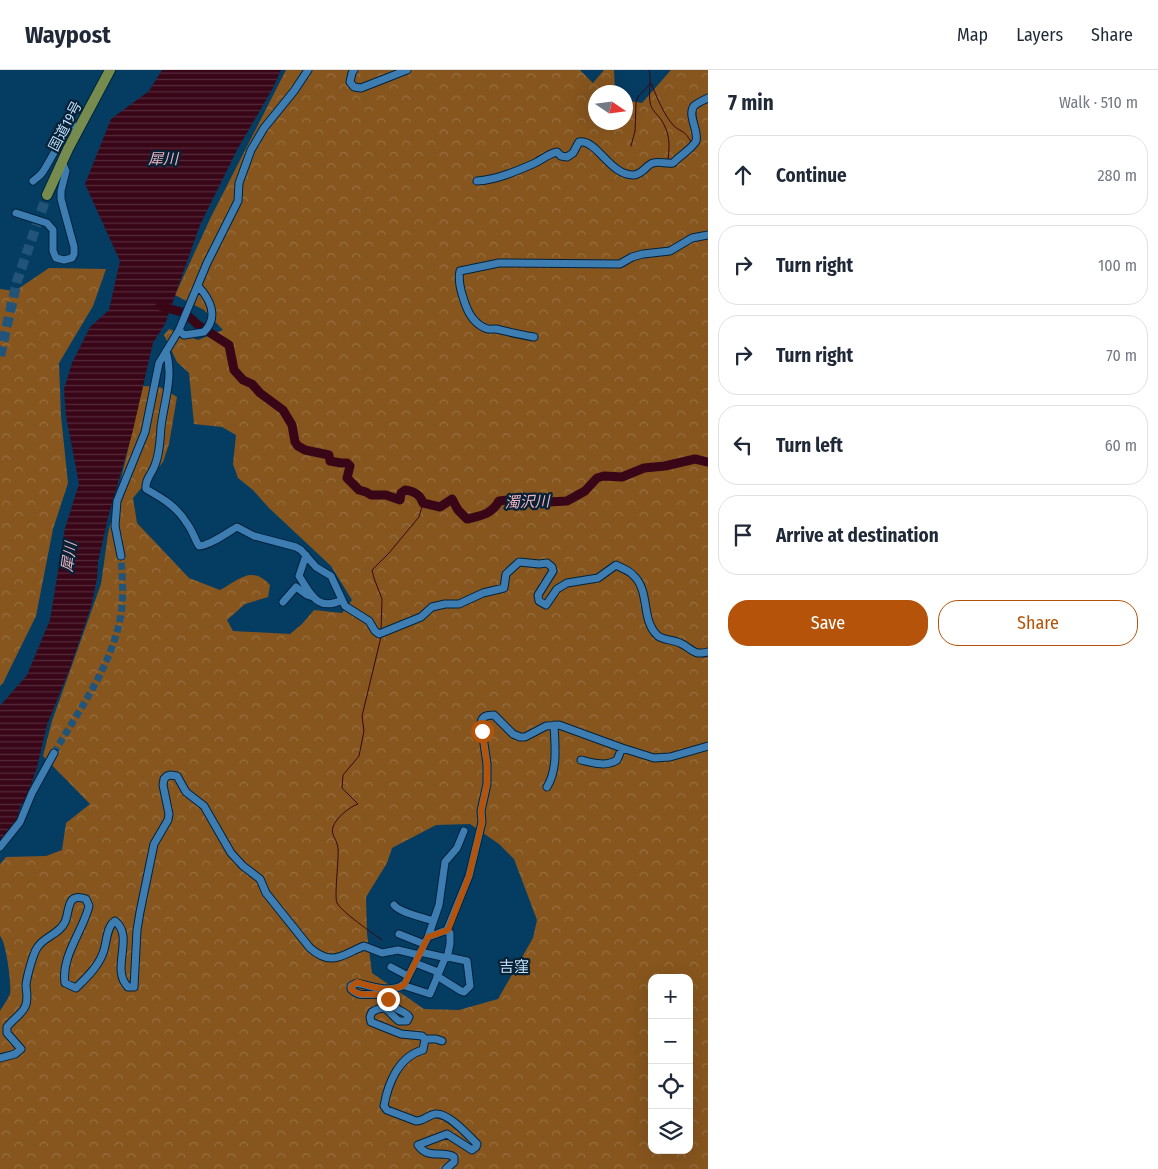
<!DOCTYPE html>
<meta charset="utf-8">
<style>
body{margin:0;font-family:"Fira Sans Condensed","Noto Sans JP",sans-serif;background:#f6f6f7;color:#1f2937}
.controls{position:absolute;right:15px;bottom:15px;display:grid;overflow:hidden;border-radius:10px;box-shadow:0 5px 20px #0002}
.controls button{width:45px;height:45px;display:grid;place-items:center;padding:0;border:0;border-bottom:1px solid #e0e1e3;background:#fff;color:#1f2937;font:25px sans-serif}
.compass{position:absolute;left:588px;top:15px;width:45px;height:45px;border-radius:50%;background:#fff;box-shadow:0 5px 20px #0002;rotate:103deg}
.stop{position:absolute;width:15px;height:15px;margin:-11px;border:4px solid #b45309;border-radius:50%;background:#fff}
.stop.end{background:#b45309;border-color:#fff;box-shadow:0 1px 5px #0008}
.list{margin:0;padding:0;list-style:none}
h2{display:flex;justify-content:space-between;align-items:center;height:65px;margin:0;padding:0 20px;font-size:21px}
h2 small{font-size:16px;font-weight:400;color:#747a83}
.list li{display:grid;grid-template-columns:32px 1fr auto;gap:15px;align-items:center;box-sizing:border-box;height:80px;margin:0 10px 10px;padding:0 10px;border:1px solid #e0e1e3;border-radius:20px}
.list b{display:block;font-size:19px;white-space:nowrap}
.list em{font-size:16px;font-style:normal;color:#747a83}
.actions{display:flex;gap:10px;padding:15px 20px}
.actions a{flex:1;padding:11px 0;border:1px solid #b45309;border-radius:20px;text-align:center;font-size:18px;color:#b45309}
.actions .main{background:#b45309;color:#fff}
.icon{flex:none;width:28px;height:28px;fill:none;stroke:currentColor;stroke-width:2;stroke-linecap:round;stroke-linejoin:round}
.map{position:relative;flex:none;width:708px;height:1099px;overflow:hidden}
header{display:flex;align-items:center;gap:30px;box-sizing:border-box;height:70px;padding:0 25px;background:#fff;border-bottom:1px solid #e0e1e3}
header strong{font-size:24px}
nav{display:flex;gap:28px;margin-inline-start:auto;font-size:18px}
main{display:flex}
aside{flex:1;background:#fff}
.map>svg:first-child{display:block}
.forest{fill:url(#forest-crowns);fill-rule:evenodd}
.water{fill:url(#water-rules)}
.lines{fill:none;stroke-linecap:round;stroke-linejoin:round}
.stream{stroke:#390618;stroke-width:1}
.river{stroke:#390618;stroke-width:9}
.minor-tunnel{stroke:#215478;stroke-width:7;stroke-dasharray:7 3.5;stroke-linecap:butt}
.highway-tunnel{stroke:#215478;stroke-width:10;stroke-dasharray:10 5;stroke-linecap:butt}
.minor-casing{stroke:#00223c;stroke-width:9}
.highway-casing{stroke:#00223c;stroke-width:12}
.minor{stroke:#3d7db2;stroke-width:7}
.highway{stroke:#758c4e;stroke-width:10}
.route{stroke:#b45309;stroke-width:6}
.labels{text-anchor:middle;stroke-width:4.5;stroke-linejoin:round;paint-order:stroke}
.street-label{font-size:14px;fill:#bdddf9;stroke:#072237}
.water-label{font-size:15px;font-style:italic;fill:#f4b2bf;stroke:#072237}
.neighbourhood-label{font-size:15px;fill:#c5dff6;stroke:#072237}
</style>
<header>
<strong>Waypost</strong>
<nav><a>Map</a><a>Layers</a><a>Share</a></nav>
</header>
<main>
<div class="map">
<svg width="708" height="1099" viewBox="0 0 708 1099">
<defs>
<pattern id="forest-crowns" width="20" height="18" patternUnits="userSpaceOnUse" patternTransform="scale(1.25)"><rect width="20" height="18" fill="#87561e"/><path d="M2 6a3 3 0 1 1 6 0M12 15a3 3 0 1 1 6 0" fill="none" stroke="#966e3f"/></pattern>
<pattern id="water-rules" width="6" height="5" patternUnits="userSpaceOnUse" patternTransform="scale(1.25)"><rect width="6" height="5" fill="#390618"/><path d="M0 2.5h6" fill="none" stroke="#542a3a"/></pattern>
</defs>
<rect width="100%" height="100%" fill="#053c61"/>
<path class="forest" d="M 286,0 L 580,0 L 593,13 L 604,0 L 614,0 L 615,22 L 596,22 L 596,52 L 626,52 L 626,30 L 642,33 L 671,0 L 708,0 L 708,1099 L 0,1099 L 0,941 C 3,936 8,929 10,924 C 12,916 6,871 0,866 L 0,794 L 6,787 L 46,786 L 62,780 L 66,753 L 90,734 L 43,686 L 52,651 L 101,514 L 108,464 L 143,316 L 160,317 L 177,327 L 169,374 L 163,392 L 133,428 L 137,453 L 189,508 L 220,520 C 240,509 251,495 270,515 L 268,527 L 245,534 L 227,550 L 233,561 L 290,564 L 302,554 L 314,540 L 342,543 L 352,530 L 331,496 L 269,438 L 253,420 L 238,408 L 233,394 L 236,365 L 222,357 L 194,354 L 189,303 L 177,292 L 164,265 L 169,259 L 198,270 L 223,260 L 204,240 L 175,225 L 211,147 ZM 470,754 L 499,774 L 514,789 L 537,850 L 533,868 L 498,929 L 459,940 L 424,939 L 372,903 L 367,864 L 366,827 L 387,793 L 392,778 L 436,755 ZM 652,908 L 689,908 L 689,1080 L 652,1080 Z
M 49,198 L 106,199 L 93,236 L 59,293 L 61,346 L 68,413 L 53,459 L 36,546 L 3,613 L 0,616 L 0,219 L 15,221 Z"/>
<path class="water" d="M 162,0 L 281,0 L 273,18 L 237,80 L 200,155 L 165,254 L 153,273 L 132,364 L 108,448 L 98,492 L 97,509 L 91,537 L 70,598 L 47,655 L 37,697 L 26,730 L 21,734 L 17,749 L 0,770 L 0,636 L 27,605 L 50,550 L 65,458 L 79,414 L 66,346 L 64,319 L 72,293 L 90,257 L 109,240 L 120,191 L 85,114 L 111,49 L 149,21 Z"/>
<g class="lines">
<path class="stream" d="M 649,0 C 652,11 648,21 650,32 C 651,39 655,42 660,48 C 670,62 670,74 668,90
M 631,76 L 635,61 L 636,32 L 638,27 L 651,13 C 657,27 663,44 674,56 C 682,63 685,60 691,72
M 381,560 L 382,529 L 374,508 L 372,500 L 389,483 L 419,447 L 423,433
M 381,567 L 362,646 L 364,661 L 359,686 L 343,705 L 342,718 L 358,734 C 349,737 336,748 333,757 C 330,764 338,771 338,779 C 339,789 334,827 337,833 C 343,843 371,862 382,870"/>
<path class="river" d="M 160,236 L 185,243 L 198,255 L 229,275 L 234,300 L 243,310 L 252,314 L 260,323 L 283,340 L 292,355 L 295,372 L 298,376 L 305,380 L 329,385 L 330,391 L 341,393 L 347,393 L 350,396 L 347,408 L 359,420 L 366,422 L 371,425 L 386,425 L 400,430 L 401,423 L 405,420 C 414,421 420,424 423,433 L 440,437 L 452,429 L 458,440 L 467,449 C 481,446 492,444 499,431 L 516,429 L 531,433 L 567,431 L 585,421 L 597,408 L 604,406 L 622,407 L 644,398 L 665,396 L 695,389 L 708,392"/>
<path class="minor-tunnel" d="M 54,683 C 79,640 113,594 121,544 C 124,525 122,505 121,486"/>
<path class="highway-tunnel" d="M 0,286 L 17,211 L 47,125"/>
<defs>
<path id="minor" d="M 354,0 L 352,3 L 350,12 L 354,17 L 361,18 L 407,0
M 33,111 C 36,108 40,106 42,103 C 53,87 59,69 73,54 L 76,63
M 477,111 C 496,110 517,101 535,93 C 543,89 548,84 557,82 L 561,86 L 567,87 L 573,83 L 579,72 C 597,69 610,106 634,105 C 643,104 646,95 653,93 C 659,91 666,94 673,93 C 679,86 692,79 696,71 C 699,61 687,45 694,36 C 697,33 704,30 708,28
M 16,143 L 47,153 L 53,160 L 53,181 L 56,188 L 64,190 L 72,188 L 74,184 L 74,177 L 61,129 L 61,121 L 66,101 L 62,92
M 179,260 L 184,265 L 204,262 C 219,247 210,229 198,216
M 534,267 C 521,265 509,262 496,259 C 493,259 488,260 485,258 C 471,252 466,238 462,224 C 460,217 458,209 460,201 L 499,193 L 620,194 L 632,187 L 643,184 L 670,181 L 692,168 L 708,165
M 166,281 C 174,307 164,331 161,357 C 160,370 160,383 155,395 C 152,404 145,409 146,419 C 162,428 176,436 186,452 C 192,459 194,468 199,476 C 209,476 228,462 237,457 L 254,466 L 296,477 L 301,480 L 316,497 L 331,506 L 345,536 L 369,551 L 375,561 L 379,564 L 421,547 L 432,537 L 445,534 L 459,534 L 483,523 L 504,518 L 506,504 L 519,492 L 539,494 L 547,493 L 552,497 L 553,501 L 538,525 L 539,531 L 546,535 L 557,519 L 567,513 L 598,508 L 616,495 C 621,498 629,500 633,505 C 651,521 640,550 658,566 C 663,570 674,570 680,573 C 692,578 692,586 708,582
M 306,485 L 299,506 C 311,524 317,542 342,530
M 121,486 L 115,456 L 117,431 L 145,362 L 159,293 L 179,260 L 207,193 L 238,131 L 239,113 L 251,80 L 264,58 L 294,21 L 308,0
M 283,532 L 296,517 L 307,525 L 313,527
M 581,690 C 593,693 606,697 617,690 L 622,678
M 547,717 C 558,699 555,675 554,655
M 0,777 L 20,752 L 32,723 L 54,683
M 394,835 C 400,843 423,847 433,851
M 399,864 L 424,874
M 428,867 L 439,835 L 445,792 L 457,778 L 464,761
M 420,882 L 447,888 L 450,874 L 450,863 L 447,860
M 415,893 L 438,902
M 391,897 L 408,906
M 437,906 L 461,921 L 464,922 L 470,916 L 467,891 L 448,887
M 402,915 L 430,924 L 445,888
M 425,969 L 436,969 L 442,971
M 0,988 L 15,984 L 21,979 L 7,963 L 7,957 C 12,950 21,945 25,937 C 29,929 26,922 26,915 C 27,906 33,884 37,878 C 44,866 59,865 65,852 C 70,841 66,822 86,829 L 89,836 C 83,861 61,886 65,913 L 76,918 C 86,908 98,897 103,883 C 107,873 106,857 115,851 C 135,867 110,899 128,917 L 134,917 L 137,860 L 140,842 L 154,774 L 168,750 L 169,744 L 163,715 L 164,709 L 167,706 L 170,705 L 177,706 L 186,722 L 204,736 L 231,783 L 243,796 L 260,809 L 266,823 L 310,878 C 332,897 342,885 364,876 L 382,883 L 398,880 L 419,885
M 446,1099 L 454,1092 L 454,1087 C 443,1080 428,1090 418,1075 L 447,1064 L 472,1080 L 476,1077 L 477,1074 C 468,1065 448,1042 435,1044 C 428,1045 424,1051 416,1051 L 387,1040 L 384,1036 C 388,1013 399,986 423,980 L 425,969 L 422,966 L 401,964 L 371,952 L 370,947 L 372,942 C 388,933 387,942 399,951 L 407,951 L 409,947 C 406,942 401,942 396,938 C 391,934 388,927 381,925 C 371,922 360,929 351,919 L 351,916 L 357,913 C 373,917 388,923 404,915 L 428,867 L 447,860 L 469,806 L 482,752 L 481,741 L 487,714 L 487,694 L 481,653 C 482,646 487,645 494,645 L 513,664 L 520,667 L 525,667 L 546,656 L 559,655 L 622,678 L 654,688 L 670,687 L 708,676"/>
<path id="highway" d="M 47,125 L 68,79 L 110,0"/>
</defs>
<use href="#minor" class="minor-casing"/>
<use href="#highway" class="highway-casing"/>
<use href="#minor" class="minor"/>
<use href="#highway" class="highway"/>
</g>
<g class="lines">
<path class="route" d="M 388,929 C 377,919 362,930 351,919 L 352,916 L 357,912 C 373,917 388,923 404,915 L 428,867 L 448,860 L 469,806 L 482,752 L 481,741 L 487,714 L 487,694 L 482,661"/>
</g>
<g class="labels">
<g class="street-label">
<text transform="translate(65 56) rotate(-62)" y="5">国道19号</text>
</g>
<g class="water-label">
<text x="163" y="94">犀川</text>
<text transform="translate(527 432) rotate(-2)" y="5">濁沢川</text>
<text transform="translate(69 487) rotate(-82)" y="5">犀川</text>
</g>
<g class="neighbourhood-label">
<text x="514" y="902">吉窪</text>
</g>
</g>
</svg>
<div class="controls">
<button>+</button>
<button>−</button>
<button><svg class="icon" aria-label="locate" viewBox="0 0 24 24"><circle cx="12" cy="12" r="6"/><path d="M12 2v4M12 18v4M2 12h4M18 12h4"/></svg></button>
<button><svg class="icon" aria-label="layers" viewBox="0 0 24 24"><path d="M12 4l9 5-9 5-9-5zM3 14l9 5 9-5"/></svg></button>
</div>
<svg class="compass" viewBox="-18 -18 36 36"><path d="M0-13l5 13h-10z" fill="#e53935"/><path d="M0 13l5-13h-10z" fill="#747a83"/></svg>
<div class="stop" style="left:482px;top:661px"></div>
<div class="stop end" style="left:388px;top:929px"></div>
</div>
<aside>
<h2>7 min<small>Walk · 510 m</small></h2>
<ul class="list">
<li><svg class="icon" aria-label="ahead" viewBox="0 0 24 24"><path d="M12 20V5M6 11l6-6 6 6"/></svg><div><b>Continue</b></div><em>280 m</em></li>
<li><svg class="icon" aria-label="right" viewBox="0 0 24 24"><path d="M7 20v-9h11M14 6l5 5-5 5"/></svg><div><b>Turn right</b></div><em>100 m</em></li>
<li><svg class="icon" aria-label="right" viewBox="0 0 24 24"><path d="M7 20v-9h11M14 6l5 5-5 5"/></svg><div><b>Turn right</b></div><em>70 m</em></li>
<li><svg class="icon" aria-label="left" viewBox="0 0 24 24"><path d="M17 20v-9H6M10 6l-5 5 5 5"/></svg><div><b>Turn left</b></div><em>60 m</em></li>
<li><svg class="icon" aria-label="arrive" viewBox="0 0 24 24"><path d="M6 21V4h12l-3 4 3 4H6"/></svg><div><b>Arrive at destination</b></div></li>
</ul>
<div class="actions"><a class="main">Save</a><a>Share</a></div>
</aside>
</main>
